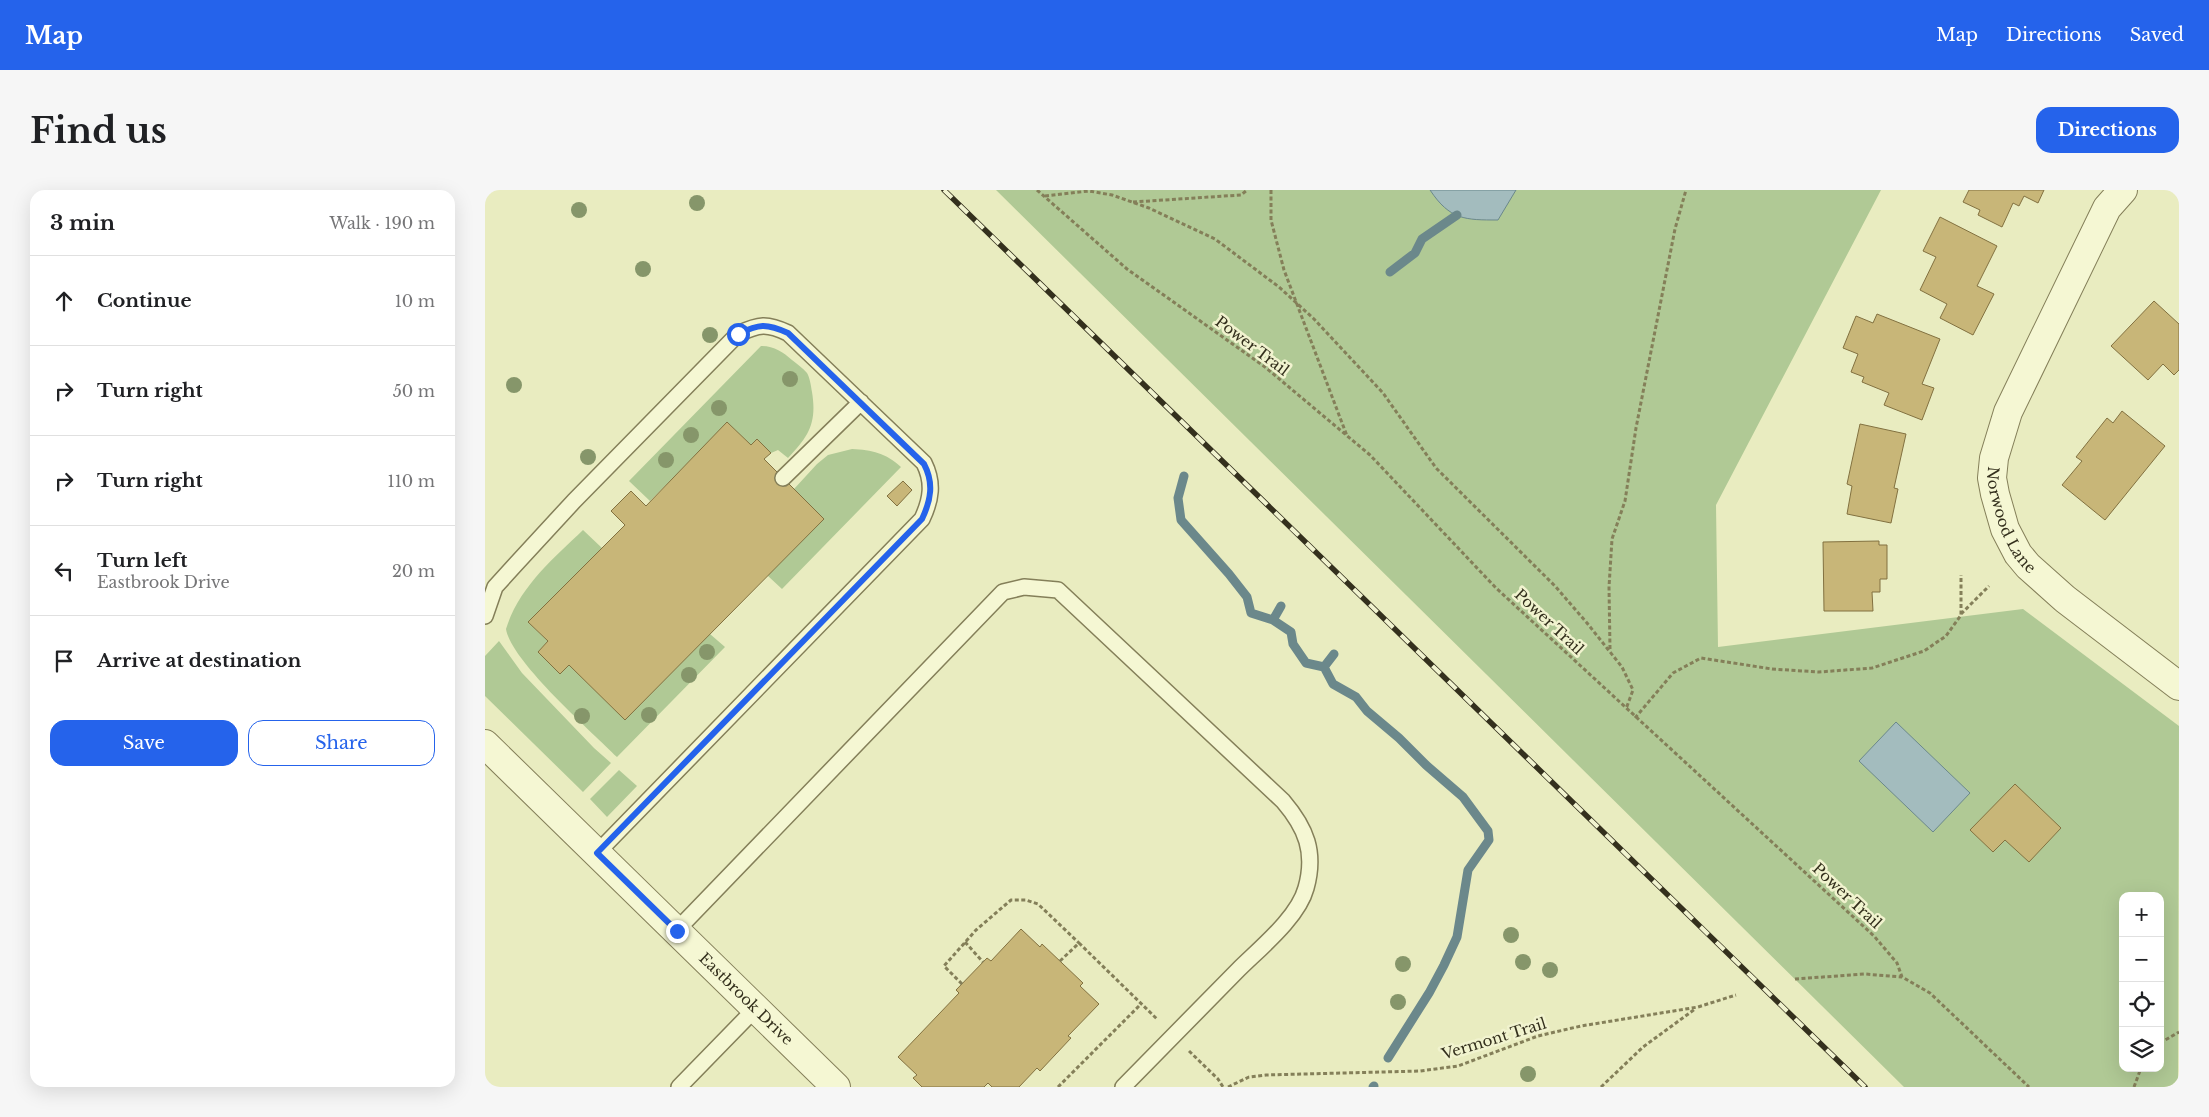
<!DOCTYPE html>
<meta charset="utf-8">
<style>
body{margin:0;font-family:"Libre Baskerville",serif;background:#f6f6f6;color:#202124}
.controls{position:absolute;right:15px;bottom:15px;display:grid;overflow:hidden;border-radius:10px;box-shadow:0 5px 20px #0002}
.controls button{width:45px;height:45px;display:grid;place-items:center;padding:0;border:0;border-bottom:1px solid #e0e0e0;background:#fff;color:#202124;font:25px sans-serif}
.stop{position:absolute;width:15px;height:15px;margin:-11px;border:4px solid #2563eb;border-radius:50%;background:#fff}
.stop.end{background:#2563eb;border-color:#fff;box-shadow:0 1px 5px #0008}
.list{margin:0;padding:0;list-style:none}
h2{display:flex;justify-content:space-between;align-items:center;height:65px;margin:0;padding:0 20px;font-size:21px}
h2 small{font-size:16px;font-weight:400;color:#757577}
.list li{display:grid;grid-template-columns:32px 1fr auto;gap:15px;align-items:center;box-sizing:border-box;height:90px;padding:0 20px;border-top:1px solid #e0e0e0}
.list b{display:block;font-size:19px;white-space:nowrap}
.list p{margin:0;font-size:16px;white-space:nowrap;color:#757577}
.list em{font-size:16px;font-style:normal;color:#757577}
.actions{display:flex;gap:10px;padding:15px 20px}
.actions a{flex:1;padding:11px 0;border:1px solid #2563eb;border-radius:15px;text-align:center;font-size:18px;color:#2563eb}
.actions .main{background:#2563eb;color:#fff}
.icon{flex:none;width:28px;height:28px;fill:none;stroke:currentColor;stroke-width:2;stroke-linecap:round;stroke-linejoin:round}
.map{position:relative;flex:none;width:1694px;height:897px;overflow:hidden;border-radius:15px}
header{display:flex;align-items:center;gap:30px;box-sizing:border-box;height:70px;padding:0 25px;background:#2563eb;color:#fff}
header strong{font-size:24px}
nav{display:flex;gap:28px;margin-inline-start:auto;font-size:18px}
.intro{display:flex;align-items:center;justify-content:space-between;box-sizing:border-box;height:120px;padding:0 30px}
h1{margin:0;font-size:35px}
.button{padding:12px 22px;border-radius:15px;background:#2563eb;color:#fff;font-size:18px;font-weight:700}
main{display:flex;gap:30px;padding:0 30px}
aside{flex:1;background:#fff;border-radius:15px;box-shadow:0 5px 20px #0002}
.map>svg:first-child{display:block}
.green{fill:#b0c995;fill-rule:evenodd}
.water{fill:#a3bcbe;stroke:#6b888b}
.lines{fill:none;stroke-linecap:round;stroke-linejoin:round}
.stream{stroke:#6b888b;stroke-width:9}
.building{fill:#c8b678;stroke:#827140}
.service-casing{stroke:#847f59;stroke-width:18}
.minor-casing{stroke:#847f59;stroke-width:30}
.path{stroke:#847f59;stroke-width:3;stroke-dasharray:4 2.5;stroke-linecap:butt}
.service{stroke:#f5f7d3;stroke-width:15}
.minor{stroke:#f5f7d3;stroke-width:28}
.rail-casing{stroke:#34301d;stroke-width:5.5}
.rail{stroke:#f1f3cf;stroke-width:4;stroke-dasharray:11;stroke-linecap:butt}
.tree{fill:#86966a}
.route{stroke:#2563eb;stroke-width:6}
.labels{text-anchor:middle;stroke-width:5;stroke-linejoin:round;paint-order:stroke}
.street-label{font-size:15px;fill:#34301d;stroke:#f1f3cf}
</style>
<header>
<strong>Map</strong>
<nav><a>Map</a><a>Directions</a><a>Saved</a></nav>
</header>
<div class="intro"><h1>Find us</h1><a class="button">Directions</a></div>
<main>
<aside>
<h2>3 min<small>Walk · 190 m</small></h2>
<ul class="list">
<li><svg class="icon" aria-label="ahead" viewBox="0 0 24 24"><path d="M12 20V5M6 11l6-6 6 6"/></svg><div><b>Continue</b></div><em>10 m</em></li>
<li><svg class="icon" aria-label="right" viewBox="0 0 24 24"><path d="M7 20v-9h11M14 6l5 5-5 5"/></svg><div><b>Turn right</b></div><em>50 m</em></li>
<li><svg class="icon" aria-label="right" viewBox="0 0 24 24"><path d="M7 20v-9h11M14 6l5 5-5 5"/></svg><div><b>Turn right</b></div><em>110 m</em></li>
<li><svg class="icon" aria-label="left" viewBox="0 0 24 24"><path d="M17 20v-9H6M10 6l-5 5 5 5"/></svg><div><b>Turn left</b><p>Eastbrook Drive</p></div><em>20 m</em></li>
<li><svg class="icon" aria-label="arrive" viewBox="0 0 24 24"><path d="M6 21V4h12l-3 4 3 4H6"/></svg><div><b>Arrive at destination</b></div></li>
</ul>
<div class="actions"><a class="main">Save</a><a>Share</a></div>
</aside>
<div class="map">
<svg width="1694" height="897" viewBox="0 0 1694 897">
<rect width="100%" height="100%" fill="#e9ecc0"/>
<path class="green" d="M 511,0 L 1396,0 L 1231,315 L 1233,457 L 1538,419 L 1694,536 L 1693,897 L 1419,897 ZM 1638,706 L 1675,706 L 1675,878 L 1638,878 Z
M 276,156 C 289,156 298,162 307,170 C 312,174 318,178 322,183 C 325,188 326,196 327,202 C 332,233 324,246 303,268 L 293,260 L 286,263 L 272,249 L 266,255 L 242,233 L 165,311 L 144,291 Z
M 367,259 C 387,260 401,263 416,277 L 297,399 L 283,386 L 309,299 L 332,274 L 343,265 Z
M 98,340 L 117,358 L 43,432 L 63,451 L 53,462 L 75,484 L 84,475 L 225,444 L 240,457 L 132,567 C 106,541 26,471 21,439 C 34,397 68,369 98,340 Z
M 14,451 L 37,483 L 109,558 L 126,573 L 98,602 L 0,506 L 0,466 Z
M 134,580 L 152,596 L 122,627 L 105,609 Z"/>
<path class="water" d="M 945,0 L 1031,0 L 1013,30 C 980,30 965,30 945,0 Z
M 1411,532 L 1485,603 L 1448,642 L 1374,571 Z"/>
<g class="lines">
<path class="stream" d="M 905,82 L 930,63 L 937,49 L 972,25
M 699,286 L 693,308 L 696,330 L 744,384 L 762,407 L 766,423 L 788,430 L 806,442 L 808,454 L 821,473 L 839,477 L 848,494 L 871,507 L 882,521 L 914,548 L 941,575 L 978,607 L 1003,641 L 1004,650 L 983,680 L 972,747 L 959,775 L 944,803 L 903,868
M 788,430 L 796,416
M 839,477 L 849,464
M 888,897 L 889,896"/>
</g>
<path class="building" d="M 1484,0 L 1559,0 L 1553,13 L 1539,6 L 1534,16 L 1528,13 L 1517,37 L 1493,25 L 1495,20 L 1478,12 Z
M 1455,27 L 1512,56 L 1492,96 L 1509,104 L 1488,145 L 1455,128 L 1462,114 L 1435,100 L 1451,67 L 1438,61 Z
M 1669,111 L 1694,134 L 1694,180 L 1689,185 L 1678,174 L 1663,190 L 1626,156 Z
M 1392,124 L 1455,149 L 1437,194 L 1449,198 L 1437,230 L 1399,215 L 1404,203 L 1377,192 L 1379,187 L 1366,182 L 1373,164 L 1358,158 L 1371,126 L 1388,133 Z
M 1637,221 L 1680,256 L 1620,330 L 1577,295 L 1597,271 L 1591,267 L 1622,228 L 1628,233 Z
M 242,232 L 266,255 L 272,249 L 286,263 L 279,269 L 339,329 L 140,530 L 84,475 L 75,484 L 53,462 L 63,451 L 43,432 L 140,335 L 126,321 L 146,301 L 161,316 Z
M 1375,234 L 1421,244 L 1409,298 L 1413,299 L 1406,333 L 1362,324 L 1367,296 L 1362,294 Z
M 418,291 L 427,300 L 412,316 L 402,306 Z
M 1394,351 L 1394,355 L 1402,355 L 1402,389 L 1395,389 L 1395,402 L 1387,402 L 1388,421 L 1339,421 L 1338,352 Z
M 1530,594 L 1576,638 L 1544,672 L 1520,650 L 1508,662 L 1485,640 Z
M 536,739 L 555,757 L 557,754 L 598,793 L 595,796 L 614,814 L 583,846 L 586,848 L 555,881 L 552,878 L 534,897 L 507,897 L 503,893 L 499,897 L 437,897 L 428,888 L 432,885 L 413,867 L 474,803 L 471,800 L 502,768 L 506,771 Z"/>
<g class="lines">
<defs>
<path id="service" d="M 298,288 L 376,212
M 0,426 L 10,397 L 30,375 L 89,311 L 253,144 C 274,134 282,133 303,143 L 439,273 C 449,293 446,310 437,329 L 112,663
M 191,741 L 518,402 L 539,397 L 573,400 L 798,611 C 821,638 831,662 821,698 C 813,728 774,759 753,780 C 715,819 676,858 638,897
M 194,897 L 271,818"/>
<g id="minor">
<path id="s1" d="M 1638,0 L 1622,18 L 1523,222 L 1509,268 L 1507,288 L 1510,304 L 1520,339 L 1533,364 L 1543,376 L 1580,409 L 1694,496"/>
<path id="s2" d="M 0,554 L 351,897"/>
</g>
</defs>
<use href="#service" class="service-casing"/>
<use href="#minor" class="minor-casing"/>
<path class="path" d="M 552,0 L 642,79 L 780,177 L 885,265 L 1011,398 L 1389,746 L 1412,773 L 1417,787 L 1445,803 L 1544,897
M 786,0 L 786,30 L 799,80 L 862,246
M 560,6 L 604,1 L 627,5 L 664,18 L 730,49 L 794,97 L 829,129 L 898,203 L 951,278 L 1070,396 L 1102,433 L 1137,477 L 1148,500 L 1141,519
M 648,12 L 756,5 L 762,0
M 1476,424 L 1504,396
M 1125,459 L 1124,397 L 1127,349 L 1140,311 L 1151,238 L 1190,39 L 1201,0
M 1150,528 L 1188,483 L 1216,468 L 1287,479 L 1334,482 L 1387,478 L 1439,461 L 1461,446 L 1476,425 L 1476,385
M 480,752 L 498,772
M 575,771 L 594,753 L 673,830
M 1310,789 L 1380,784 L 1417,787
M 477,794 L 459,776 L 491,740 L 526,710 L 541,710 L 553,714 L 594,753
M 1675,853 L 1694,842
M 704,861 L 733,889 L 738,897
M 573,897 L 656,814
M 743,897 L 764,887 L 781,885 L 935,881 L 973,876 L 1053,846 L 1096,836 L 1213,817 L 1251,805
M 1116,897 L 1158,857 L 1210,819
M 1649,897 L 1656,878"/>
<use href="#service" class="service"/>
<use href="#minor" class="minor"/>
<defs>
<path id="rail" d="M 459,0 L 1380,897"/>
</defs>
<use href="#rail" class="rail-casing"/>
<use href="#rail" class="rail"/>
</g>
<g class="tree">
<circle cx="212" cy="13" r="8"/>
<circle cx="94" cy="20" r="8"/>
<circle cx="158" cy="79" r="8"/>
<circle cx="225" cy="145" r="8"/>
<circle cx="305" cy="189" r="8"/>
<circle cx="29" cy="195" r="8"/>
<circle cx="234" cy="218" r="8"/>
<circle cx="206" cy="245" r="8"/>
<circle cx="103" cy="267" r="8"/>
<circle cx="181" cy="270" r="8"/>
<circle cx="222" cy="462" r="8"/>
<circle cx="204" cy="485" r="8"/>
<circle cx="164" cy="525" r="8"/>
<circle cx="97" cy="526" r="8"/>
<circle cx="1026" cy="745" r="8"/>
<circle cx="1038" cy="772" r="8"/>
<circle cx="918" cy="774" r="8"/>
<circle cx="1065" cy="780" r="8"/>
<circle cx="913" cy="812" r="8"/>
<circle cx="1043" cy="884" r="8"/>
</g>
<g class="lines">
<path class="route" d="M 192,741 L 112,663 L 437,329 C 446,310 449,293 439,274 L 303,143 C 281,133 274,134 253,144"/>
</g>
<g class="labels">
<g class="street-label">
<text transform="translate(767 156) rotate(37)" y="5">Power Trail</text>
<text dy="5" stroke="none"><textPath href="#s1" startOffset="365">Norwood Lane</textPath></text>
<text transform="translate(1064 432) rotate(43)" y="5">Power Trail</text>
<text transform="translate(1362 706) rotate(43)" y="5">Power Trail</text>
<text dy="5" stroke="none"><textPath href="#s2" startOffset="365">Eastbrook Drive</textPath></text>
<text transform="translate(1009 849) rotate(-17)" y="5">Vermont Trail</text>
</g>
</g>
</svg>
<div class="controls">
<button>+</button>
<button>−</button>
<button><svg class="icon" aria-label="locate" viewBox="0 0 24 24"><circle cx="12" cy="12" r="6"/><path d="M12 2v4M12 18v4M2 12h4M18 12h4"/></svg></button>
<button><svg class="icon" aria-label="layers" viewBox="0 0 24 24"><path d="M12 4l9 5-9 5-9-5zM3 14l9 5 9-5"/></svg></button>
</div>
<div class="stop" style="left:253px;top:144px"></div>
<div class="stop end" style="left:192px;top:741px"></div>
</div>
</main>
